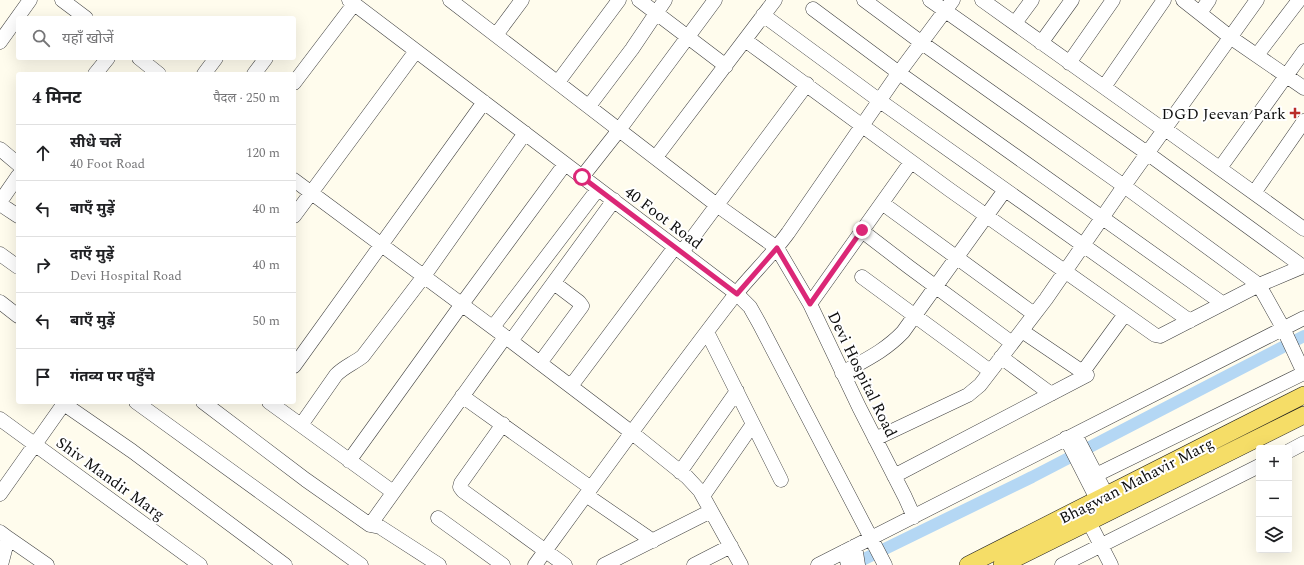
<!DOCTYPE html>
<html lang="hi">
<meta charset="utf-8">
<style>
body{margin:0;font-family:Spectral,"Noto Sans Devanagari",serif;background:#f6f6f6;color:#202124}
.controls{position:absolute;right:12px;bottom:12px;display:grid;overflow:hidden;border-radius:4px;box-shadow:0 4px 16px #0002}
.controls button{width:36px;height:36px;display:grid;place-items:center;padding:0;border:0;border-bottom:1px solid #e0e0e0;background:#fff;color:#202124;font:20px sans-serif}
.stop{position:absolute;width:12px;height:12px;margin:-9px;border:3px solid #db2777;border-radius:50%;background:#fff}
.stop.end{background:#db2777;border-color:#fff;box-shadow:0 1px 4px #0008}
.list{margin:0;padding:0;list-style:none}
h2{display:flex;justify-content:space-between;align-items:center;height:52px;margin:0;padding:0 16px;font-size:17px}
h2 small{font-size:13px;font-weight:400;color:#757577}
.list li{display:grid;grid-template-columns:26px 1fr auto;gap:12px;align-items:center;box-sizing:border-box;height:56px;padding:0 16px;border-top:1px solid #e0e0e0}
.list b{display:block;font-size:15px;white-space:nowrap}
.list p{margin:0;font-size:13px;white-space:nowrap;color:#757577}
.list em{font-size:13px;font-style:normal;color:#757577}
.icon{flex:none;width:22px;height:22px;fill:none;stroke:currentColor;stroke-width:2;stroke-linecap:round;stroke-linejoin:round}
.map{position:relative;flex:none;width:1304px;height:565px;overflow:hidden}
.search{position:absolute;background:#fff;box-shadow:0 4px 16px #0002;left:16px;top:16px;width:280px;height:44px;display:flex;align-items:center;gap:10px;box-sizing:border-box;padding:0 14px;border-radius:4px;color:#757577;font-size:15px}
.panel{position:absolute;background:#fff;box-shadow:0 4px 16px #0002;left:16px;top:72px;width:280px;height:332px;border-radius:4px}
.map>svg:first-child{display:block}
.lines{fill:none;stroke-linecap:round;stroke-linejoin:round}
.canal{stroke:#b4d7f4;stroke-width:12}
.minor-casing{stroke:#404040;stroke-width:15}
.major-casing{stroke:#1e1e1e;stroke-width:18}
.minor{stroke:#fff;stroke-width:14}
.major{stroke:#f5dd67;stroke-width:17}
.route{stroke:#db2777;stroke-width:5}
.poi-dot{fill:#b92c29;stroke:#fff;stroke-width:1.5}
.labels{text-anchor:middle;stroke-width:4;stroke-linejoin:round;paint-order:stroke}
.poi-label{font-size:16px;fill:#0d0d0d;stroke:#fff;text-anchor:end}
.street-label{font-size:16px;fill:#0d0d0d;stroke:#fff}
</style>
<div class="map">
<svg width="1304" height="565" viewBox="0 0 1304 565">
<rect width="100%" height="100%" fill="#fffced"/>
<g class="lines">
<path class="canal" d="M 852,565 L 1032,477 L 1304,336"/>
<defs>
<path id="minor" d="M 62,0 L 86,18
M 349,0 L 737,294 L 750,307 L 759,323 L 885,565
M 450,0 L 718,206 L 777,248 L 810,304 L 859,407 L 905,497 L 914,517
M 639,0 L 726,66
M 864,0 L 922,43 L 1124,186 L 1259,285 L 1283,328 L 1304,373 L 1096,475
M 930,0 L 1147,153 L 1302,266
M 982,0 L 1164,130
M 1183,0 L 1230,37 L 1304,88
M 813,9 L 899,73 L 1222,303
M 1200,13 L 1209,0
M 763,15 L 880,101 L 1190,321
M 1015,23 L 1032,0
M 496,35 L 522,0
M 745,40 L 950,190 L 1155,335 L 1160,336 L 1259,285 L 1304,266
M 0,42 L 30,0
M 1041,43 L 1072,0
M 1257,55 L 1299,0
M 139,58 L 159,74
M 1069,63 L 1113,0
M 95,74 L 108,58
M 204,74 L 216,58
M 254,74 L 266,58
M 558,82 L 619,0
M 294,83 L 354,4
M 1104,87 L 1164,0
M 589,106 L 632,49 L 665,0
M 1165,129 L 1304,229
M 0,149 L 18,164
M 656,157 L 775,0
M 1220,168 L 1304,51
M 582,177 L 619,130 L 715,0
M 294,180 L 511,341 L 631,432 L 687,477 L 700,491 L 741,565
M 1254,193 L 1304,121
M 0,202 L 18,176
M 882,203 L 1034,314
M 0,204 L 18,216
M 294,216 L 416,51
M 862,231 L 909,267 L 1012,343
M 682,252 L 807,84
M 0,254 L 18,267
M 862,277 L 990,371
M 0,302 L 18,316
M 810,304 L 911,162
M 493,327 L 598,189
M 1022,331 L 1087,375
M 707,332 L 781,480
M 511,341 L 614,200
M 1001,357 L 1051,394
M 540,363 L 582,306 L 579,302 L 554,283
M 294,366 L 484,102
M 842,373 C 865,360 885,351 903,332 L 1005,190
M 1082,373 L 1125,314
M 571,386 L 675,247
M 462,396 L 591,488
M 136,402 L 361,565
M 203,402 L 306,480 L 370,525 L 380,527 L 439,565
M 269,402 L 393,492
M 64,404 L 132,451 L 285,565
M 0,419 L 200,565
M 503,424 L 461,483 L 460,487 L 463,491 L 565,565
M 301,425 L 336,375 C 345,366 353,364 363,356 L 424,276 L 525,133
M 1066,438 L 1097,499
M 1077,438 L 1106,494
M 875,439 L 968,395 L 980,385 L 1046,299 L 1131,176 L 1257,0
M 1289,451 L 1304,443
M 349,461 L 462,304 L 565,164
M 680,472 L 737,391
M 894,476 L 1087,375
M 0,494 L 65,402
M 586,495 L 653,541
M 703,496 L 753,424
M 438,518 L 503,565
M 1089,522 L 1111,565
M 370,525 L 505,337
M 0,532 L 8,538 L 1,565
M 8,538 L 47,565
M 855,546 L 858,565
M 845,551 L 848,565
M 535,565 C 601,474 666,384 735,295 C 752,274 772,255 788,233 L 895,78 L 953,0
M 604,565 L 711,511
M 694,565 L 731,546
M 818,565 L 1304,318
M 1062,565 L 1259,466"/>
<path id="major" d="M 968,565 L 1304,395
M 1002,565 L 1304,415"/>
</defs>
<use href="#minor" class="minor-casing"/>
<use href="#major" class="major-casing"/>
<use href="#minor" class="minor"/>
<use href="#major" class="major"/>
</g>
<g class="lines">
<path class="route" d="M 582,177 L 737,294 L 777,248 L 810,304 L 862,230"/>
</g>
<path class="poi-dot" d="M1293 107h4v4h4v4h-4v4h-4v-4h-4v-4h4z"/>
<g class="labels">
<g class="poi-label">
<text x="1286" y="119">DGD Jeevan Park</text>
</g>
<g class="street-label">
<text transform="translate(664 217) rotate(37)" y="6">40 Foot Road</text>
<text transform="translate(863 374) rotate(64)" y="6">Devi Hospital Road</text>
<text transform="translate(111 478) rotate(36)" y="6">Shiv Mandir Marg</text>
<text transform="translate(1136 480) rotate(-27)" y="6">Bhagwan Mahavir Marg</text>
</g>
</g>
</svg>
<div class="controls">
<button>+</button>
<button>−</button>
<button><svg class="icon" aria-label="layers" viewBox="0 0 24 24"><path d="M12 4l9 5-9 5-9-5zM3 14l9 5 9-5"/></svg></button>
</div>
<div class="stop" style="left:582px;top:177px"></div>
<div class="stop end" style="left:862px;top:230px"></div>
<div class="search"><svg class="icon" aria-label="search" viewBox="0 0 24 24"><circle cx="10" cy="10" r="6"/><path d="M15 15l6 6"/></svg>यहाँ खोजें</div>
<section class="panel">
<h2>4 मिनट<small>पैदल · 250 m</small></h2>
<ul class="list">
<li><svg class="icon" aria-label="ahead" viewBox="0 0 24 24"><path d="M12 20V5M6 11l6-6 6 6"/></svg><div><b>सीधे चलें</b><p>40 Foot Road</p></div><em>120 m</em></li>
<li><svg class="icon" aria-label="left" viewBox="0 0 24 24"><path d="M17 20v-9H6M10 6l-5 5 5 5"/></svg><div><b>बाएँ मुड़ें</b></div><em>40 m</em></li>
<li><svg class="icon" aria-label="right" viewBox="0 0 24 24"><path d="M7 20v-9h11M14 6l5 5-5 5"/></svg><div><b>दाएँ मुड़ें</b><p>Devi Hospital Road</p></div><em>40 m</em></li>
<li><svg class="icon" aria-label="left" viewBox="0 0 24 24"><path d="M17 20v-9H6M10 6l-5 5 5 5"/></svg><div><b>बाएँ मुड़ें</b></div><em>50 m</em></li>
<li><svg class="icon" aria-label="arrive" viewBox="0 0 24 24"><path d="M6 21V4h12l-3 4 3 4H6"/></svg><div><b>गंतव्य पर पहुँचे</b></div></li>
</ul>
</section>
</div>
